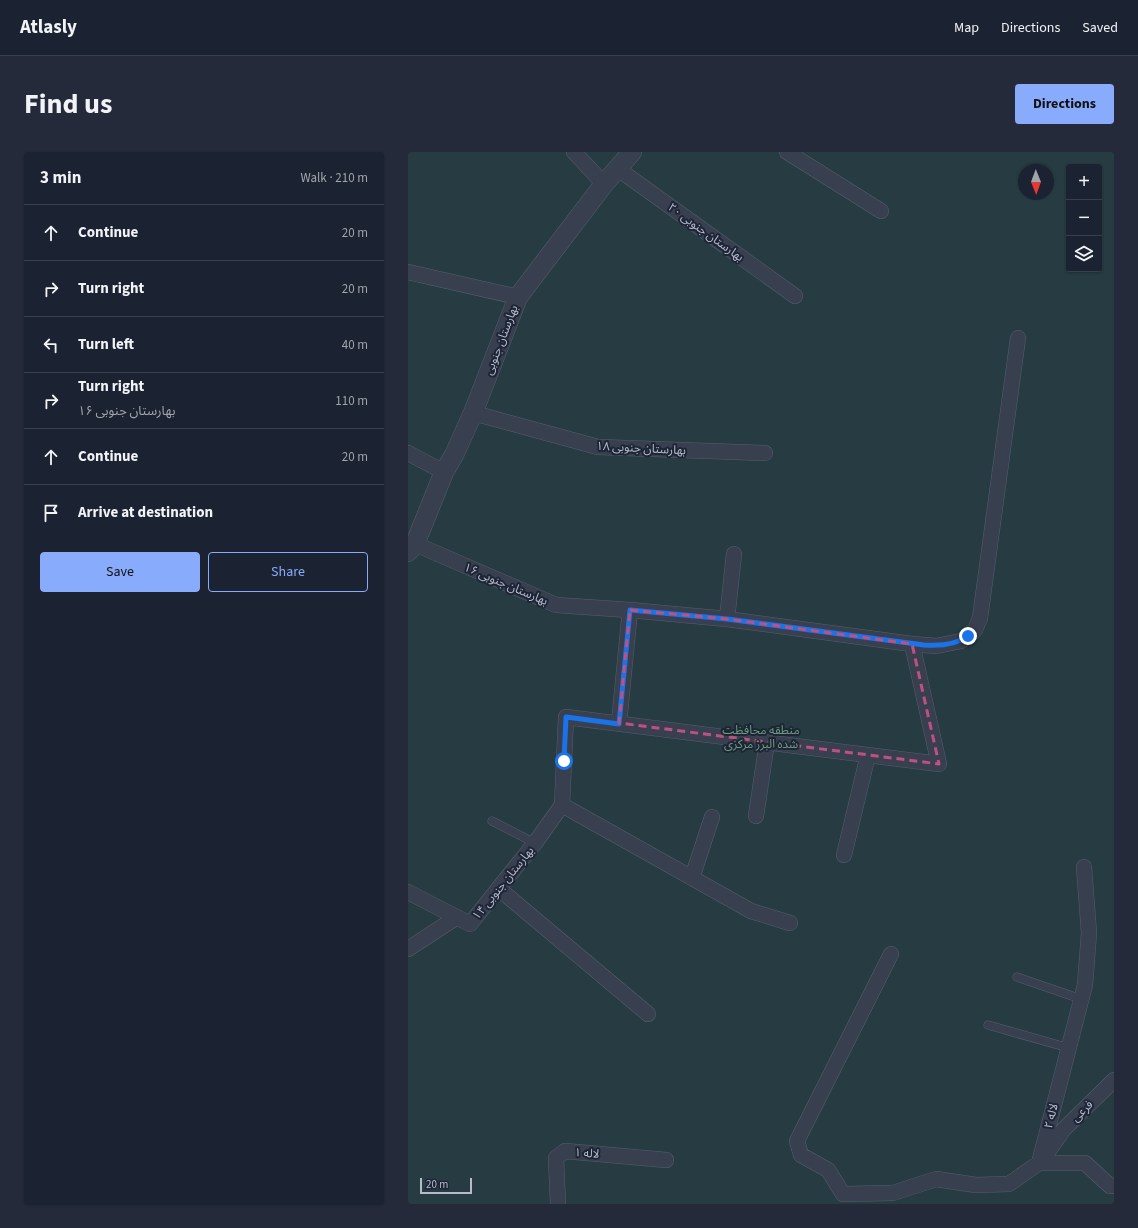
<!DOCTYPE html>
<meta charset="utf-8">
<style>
body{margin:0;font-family:"Source Sans 3","Noto Sans Arabic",sans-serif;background:#242a39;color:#f1f3f6}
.controls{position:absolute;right:12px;top:12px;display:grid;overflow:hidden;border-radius:4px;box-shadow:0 1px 3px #0004}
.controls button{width:36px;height:36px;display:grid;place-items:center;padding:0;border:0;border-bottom:1px solid #393f4d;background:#1b2231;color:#f1f3f6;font:20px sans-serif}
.compass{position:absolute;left:610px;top:12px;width:36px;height:36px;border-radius:50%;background:#1b2231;box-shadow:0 1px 3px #0004;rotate:179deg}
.scale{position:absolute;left:12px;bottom:10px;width:52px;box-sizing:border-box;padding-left:4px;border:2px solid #b5bbcb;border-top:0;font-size:11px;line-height:14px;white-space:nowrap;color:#b5bbcb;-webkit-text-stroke:3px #1d2536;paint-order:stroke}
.stop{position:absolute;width:12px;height:12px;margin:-9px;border:3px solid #1a73e8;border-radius:50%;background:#fff}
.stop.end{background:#1a73e8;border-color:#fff;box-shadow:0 1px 4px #0008}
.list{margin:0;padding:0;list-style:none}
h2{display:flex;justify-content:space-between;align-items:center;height:52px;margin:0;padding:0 16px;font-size:17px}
h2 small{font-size:13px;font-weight:400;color:#a0a4ab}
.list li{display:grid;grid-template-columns:26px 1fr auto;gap:12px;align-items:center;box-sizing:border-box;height:56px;padding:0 16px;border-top:1px solid #393f4d}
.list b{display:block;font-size:15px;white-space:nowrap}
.list p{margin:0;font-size:13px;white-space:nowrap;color:#a0a4ab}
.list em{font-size:13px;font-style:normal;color:#a0a4ab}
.actions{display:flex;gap:8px;padding:12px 16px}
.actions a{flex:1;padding:9px 0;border:1px solid #89abfc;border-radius:4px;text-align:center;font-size:14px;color:#89abfc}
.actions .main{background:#89abfc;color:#111}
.icon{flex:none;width:22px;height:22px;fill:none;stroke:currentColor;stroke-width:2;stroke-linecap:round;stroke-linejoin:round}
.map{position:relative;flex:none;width:706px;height:1052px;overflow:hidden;border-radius:4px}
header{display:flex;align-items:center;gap:24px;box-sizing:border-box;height:56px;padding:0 20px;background:#1b2231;border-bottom:1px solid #393f4d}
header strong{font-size:19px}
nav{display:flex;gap:22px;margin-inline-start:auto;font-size:14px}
.intro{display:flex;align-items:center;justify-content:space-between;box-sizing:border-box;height:96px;padding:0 24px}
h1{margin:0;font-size:28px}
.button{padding:10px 18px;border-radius:4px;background:#89abfc;color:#111;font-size:14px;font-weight:700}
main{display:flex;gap:24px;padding:0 24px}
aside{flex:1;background:#1b2231;border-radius:4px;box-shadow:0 1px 3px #0004}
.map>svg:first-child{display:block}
.green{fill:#263c42;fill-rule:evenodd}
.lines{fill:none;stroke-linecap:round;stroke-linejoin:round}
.service-casing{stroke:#565e6e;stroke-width:9}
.minor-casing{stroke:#565e6e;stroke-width:16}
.tertiary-casing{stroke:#565e6e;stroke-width:20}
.service{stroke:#384050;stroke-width:8}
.minor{stroke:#384050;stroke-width:15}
.tertiary{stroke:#384050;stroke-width:19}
.route{stroke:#1a73e8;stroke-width:5}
.marked{fill:none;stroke:#bd5182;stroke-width:3;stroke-dasharray:8 5;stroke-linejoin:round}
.labels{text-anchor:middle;stroke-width:4;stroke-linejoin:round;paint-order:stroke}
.street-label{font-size:12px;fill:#b5bbcb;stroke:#1d2536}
.park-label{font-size:12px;fill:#6b9d7b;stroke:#1d2536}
</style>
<header>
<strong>Atlasly</strong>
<nav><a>Map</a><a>Directions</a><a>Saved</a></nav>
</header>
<div class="intro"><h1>Find us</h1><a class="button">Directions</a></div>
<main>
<aside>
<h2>3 min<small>Walk · 210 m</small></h2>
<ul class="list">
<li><svg class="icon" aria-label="ahead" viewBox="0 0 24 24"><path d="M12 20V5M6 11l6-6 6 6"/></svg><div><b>Continue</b></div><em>20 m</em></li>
<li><svg class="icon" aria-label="right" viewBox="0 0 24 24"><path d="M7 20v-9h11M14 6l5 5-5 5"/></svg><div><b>Turn right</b></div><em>20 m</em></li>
<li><svg class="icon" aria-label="left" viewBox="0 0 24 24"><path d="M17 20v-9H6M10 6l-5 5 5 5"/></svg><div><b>Turn left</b></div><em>40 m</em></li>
<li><svg class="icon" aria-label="right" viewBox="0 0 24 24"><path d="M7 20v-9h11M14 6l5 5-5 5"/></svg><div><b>Turn right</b><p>بهارستان جنوبی ۱۶</p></div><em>110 m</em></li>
<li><svg class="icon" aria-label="ahead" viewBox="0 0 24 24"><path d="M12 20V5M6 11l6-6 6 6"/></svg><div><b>Continue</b></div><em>20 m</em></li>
<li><svg class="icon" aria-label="arrive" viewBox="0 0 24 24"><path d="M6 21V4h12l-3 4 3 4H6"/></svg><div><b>Arrive at destination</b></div></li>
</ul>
<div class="actions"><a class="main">Save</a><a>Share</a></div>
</aside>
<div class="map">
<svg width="706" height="1052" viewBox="0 0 706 1052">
<rect width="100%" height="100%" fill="#242e41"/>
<path class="green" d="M 0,0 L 706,0 L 706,1052 L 0,1052 ZM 661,15 L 691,15 L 691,117 L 661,117 ZM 616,18 L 640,18 L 640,42 L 616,42 Z"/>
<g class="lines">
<defs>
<path id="service" d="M 84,669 L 127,691
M 609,825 L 673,847
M 580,873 L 661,896"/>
<path id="minor" d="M 166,0 L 196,32
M 379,0 L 473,59
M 210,17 L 387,144
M 0,120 L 110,145
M 65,261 L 190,295 L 357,301
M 0,301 L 36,320
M 7,392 L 148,453 L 222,458 L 319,467 L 504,492 L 528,494 L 553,489 L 567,478 L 572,466 L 610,186
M 319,467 L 326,402
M 211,571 L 222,458
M 154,653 L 158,565 L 531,612 L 504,492
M 154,653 L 343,759 L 382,771
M 348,664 L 359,590
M 436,703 L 460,603
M 284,726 L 304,665
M 91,737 L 240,862
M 0,740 L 62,772 L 127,691 L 154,653
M 0,797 L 49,765
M 637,1004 L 656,977 L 706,928
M 631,1011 L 677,1011 L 702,1034 L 706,1034
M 435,1042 L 485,1041 L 528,1027 L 568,1033 L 601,1032 L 631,1011 L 677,833 L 681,781 L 676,715
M 435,1042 L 420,1018 L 393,1003 L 389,989 L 483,802
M 150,1052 L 148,1006 L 157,999 L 258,1008"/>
<path id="tertiary" d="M 0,400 L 7,392 L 36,320 L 46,303 L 65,261 L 110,145 L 196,32 L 224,0"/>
</defs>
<use href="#service" class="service-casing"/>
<use href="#minor" class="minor-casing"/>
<use href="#tertiary" class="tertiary-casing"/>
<use href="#service" class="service"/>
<use href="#minor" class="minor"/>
<use href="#tertiary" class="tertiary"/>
</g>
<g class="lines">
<path class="route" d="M 156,609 L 158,565 L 211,572 L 222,458 L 319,467 L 516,493 C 531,494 548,493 560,484"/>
</g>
<path class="marked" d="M 222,458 L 319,467 L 504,492 L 531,612 L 211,571 Z"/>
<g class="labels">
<g class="street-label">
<text transform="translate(298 80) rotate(36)" y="4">بهارستان جنوبی ۲۰</text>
<text transform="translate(93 188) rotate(-69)" y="4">بهارستان جنوبی</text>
<text transform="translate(233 296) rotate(3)" y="4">بهارستان جنوبی ۱۸</text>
<text transform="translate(98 432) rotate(23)" y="4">بهارستان جنوبی ۱۶</text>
<text transform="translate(95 731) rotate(-51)" y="4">بهارستان جنوبی ۱۴</text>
<text transform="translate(674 959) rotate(-44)" y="4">فرعی</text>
<text transform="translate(643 964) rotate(-76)" y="4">لاله ۲</text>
<text transform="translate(179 1001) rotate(5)" y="4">لاله ۱</text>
</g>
<g class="park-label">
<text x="353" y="582">منطقه محافظت<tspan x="353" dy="14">شده البرز مرکزی</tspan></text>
</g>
</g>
</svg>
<div class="controls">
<button>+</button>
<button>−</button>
<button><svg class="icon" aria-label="layers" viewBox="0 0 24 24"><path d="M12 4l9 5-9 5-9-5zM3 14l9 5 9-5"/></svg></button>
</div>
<svg class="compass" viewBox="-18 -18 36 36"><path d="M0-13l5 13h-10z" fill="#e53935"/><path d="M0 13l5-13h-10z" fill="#a0a4ab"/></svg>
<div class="scale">20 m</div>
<div class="stop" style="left:156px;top:609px"></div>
<div class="stop end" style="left:560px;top:484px"></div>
</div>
</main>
